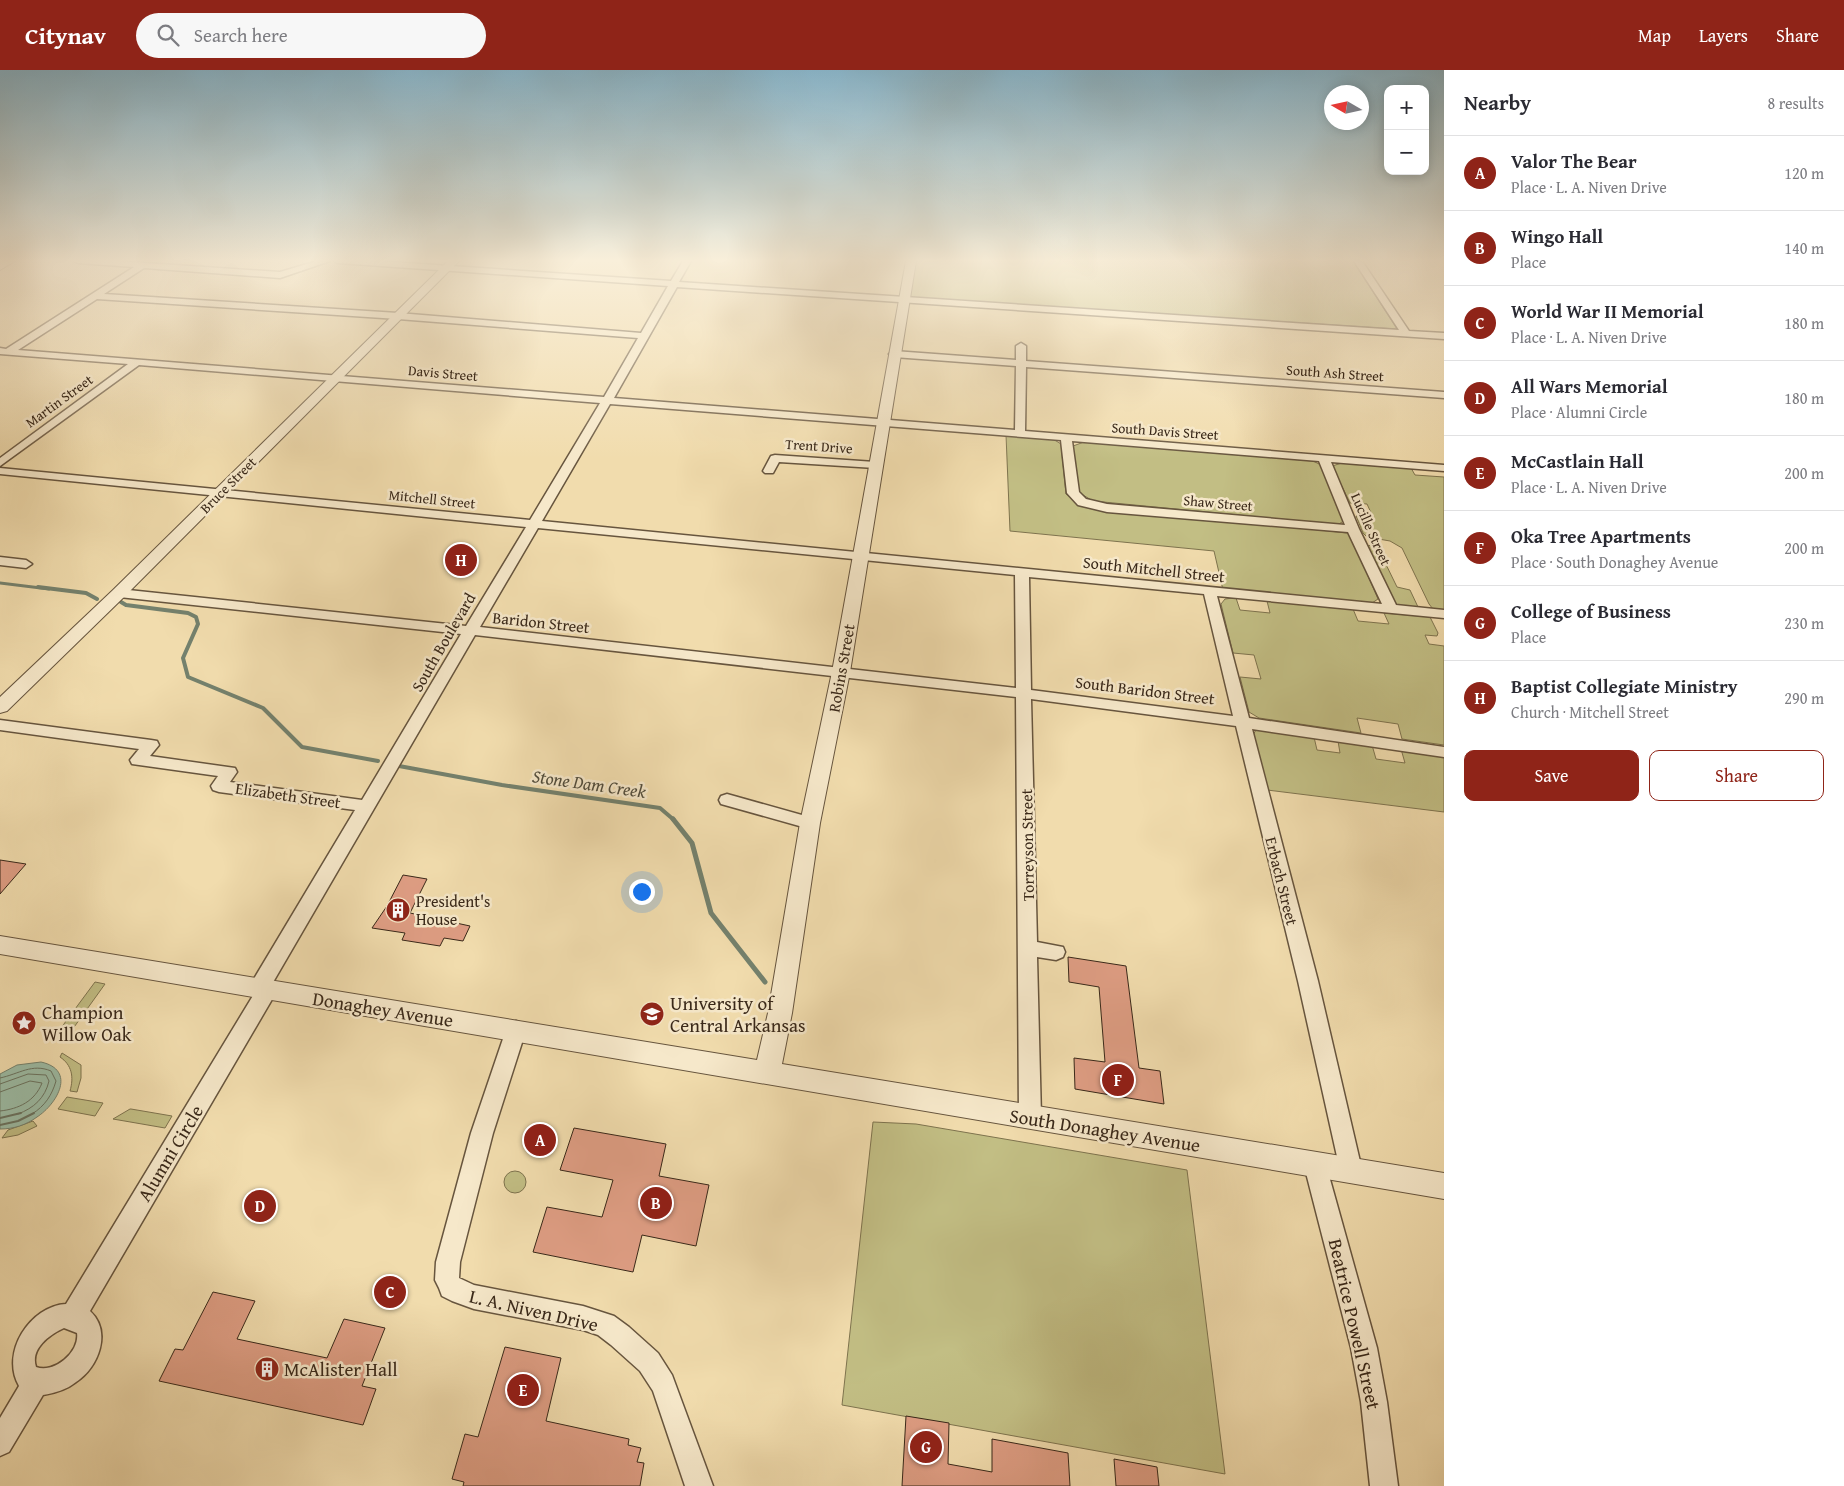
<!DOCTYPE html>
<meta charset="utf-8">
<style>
body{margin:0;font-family:"Gentium Book Plus",serif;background:#f7f7f7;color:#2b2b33}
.controls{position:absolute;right:15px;top:15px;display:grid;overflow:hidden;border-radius:10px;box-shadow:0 2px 12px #0003}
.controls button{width:45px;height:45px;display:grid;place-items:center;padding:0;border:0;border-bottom:1px solid #e1e1e2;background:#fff;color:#2b2b33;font:25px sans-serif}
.compass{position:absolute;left:1324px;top:15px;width:45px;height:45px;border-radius:50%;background:#fff;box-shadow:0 2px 12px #0003;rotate:279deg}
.you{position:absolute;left:641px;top:821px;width:18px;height:18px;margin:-12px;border:4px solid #fff;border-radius:50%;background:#1a73e8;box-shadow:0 0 0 8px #1a73e833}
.badge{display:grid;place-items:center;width:32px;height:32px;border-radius:50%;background:#8f2418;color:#fff;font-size:16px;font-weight:700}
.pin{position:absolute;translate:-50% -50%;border:2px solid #fff;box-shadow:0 1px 5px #0006}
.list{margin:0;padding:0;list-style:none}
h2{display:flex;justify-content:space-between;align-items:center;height:65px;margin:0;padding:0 20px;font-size:21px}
h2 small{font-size:16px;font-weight:400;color:#7c7c81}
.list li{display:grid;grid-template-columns:32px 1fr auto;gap:15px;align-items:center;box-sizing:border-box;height:75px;padding:0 20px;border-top:1px solid #e1e1e2}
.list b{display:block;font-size:19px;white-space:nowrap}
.list p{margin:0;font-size:16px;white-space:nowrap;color:#7c7c81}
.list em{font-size:16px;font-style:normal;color:#7c7c81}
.actions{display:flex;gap:10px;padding:15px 20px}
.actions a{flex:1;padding:11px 0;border:1px solid #8f2418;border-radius:10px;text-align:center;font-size:18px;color:#8f2418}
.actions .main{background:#8f2418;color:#fff}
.icon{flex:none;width:28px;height:28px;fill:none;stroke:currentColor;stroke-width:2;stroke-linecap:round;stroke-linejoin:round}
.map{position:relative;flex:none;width:1444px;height:1416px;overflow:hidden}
header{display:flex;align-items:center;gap:30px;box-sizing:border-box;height:70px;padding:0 25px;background:#8f2418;color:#fff}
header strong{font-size:24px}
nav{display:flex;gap:28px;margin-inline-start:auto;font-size:18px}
.search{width:350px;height:45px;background:#f7f7f7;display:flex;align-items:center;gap:12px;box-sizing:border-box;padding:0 18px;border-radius:28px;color:#7c7c81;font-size:19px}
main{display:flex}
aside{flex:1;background:#fff}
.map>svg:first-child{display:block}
.green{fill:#c2be84;stroke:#7e734e}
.water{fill:#9cbca5;stroke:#74816d}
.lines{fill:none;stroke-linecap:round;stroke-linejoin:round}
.shore-far1{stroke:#6a725f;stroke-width:1}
.shore{stroke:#6a725f;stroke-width:2}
.stream-far2{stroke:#74816d;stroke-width:3}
.stream-far1{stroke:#74816d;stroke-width:4}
.stream{stroke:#74816d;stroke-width:5}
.building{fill:#de9d83;stroke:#392819}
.minor-casing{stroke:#67553e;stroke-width:3}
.tertiary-casing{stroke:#67553e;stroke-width:2}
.minor{fill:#f6e8ca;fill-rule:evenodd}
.tertiary{fill:#f6e8ca;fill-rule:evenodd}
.labels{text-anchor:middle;stroke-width:5;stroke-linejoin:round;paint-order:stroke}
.far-street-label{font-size:14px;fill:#392819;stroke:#f6e8ca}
.street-label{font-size:16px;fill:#392819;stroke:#f6e8ca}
.poi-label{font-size:16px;fill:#392819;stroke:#f6e8ca;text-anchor:start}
.water-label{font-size:18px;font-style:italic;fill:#524d3c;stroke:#f6e8ca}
.near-poi-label{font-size:19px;fill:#392819;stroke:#f6e8ca;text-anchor:start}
.near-street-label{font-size:19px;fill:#392819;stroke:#f6e8ca}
</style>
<header>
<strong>Citynav</strong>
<div class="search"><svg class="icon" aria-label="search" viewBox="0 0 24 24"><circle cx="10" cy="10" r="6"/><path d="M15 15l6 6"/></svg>Search here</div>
<nav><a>Map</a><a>Layers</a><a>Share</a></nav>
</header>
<main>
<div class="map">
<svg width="1444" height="1416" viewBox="0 0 1444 1416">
<rect width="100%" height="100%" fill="#f1dcad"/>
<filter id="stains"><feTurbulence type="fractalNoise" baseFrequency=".004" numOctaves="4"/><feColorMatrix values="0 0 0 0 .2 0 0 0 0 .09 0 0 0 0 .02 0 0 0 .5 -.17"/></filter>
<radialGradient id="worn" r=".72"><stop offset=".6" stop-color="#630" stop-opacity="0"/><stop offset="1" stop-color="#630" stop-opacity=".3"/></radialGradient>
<path class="green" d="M 914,191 L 1353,191 L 1397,259 L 914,228 L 909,227 Z
M 1006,365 L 1053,369 L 1061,374 L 1066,424 L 1080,434 L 1347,463 L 1351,466 L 1378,529 L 1372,533 L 1223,520 L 1214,481 L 1010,461 Z
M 1084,372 L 1313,391 L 1321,395 L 1345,450 L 1339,454 L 1332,454 L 1093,431 L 1078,422 L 1073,376 Z
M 1342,393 L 1411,398 L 1415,405 L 1444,407 L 1444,541 L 1433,539 L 1429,534 L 1402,478 L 1390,471 L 1367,467 L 1363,463 L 1356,446 L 1373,447 L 1367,434 L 1350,433 L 1332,396 Z
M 1376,474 L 1397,517 L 1410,520 L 1418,537 L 1399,536 L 1394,531 L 1368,476 Z
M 1233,528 L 1236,528 L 1240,540 L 1270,543 L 1267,531 L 1353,539 L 1358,551 L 1389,554 L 1384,543 L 1430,547 L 1438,563 L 1437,566 L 1425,565 L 1429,574 L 1444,576 L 1444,675 L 1402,669 L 1398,654 L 1357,648 L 1361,663 L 1259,648 L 1249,642 L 1240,607 L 1261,609 L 1254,585 L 1233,583 L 1221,534 L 1225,529 Z
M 1265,659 L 1314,667 L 1317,680 L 1340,683 L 1338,671 L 1372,675 L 1376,689 L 1405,693 L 1401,679 L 1444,685 L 1444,742 L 1267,720 L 1253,665 L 1256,660 Z
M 95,912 L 105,914 L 72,960 L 62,963 L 61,958 Z
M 62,983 L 81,995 L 81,1008 L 77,1022 L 70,1021 C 74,1007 72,995 60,987 Z
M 67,1027 L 103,1033 L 95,1046 L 58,1039 Z
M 130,1039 L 131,1039 L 172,1046 L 165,1058 L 113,1049 Z
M 33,1051 L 37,1056 L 18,1065 L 2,1068 L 8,1060 Z
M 873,1052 L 916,1054 L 1187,1100 L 1225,1404 L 842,1335 Z
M504 1112a11 11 0 1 1 22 0a11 11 0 1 1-22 0Z"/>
<path class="water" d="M 41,992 C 77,1000 57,1034 37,1047 C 26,1055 14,1059 0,1059 L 0,1004 L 17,995 Z"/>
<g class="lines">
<path class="shore-far1" d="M 0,1008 C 19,1004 32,993 51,1001 L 56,1011 C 52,1025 45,1036 32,1044
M 0,1014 L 28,1004 L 46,1005 L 49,1011 C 45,1028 34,1038 18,1044
M 0,1022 L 30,1011 L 42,1013 C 35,1031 19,1039 0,1041"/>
<path class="shore" d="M 0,1048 L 21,1043
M 0,1055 L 18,1051 L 34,1043"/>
<path class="stream-far2" d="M 0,513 L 49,519"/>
<path class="stream-far1" d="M 38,517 L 86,523 L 97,529
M 121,532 L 126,535 L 188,543 L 196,547 L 198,554 L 183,588 L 188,607 L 263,638 L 302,677 L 378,691
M 399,696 L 502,715 L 660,738 L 674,750"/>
<path class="stream" d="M 673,749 L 692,773 L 711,843 L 765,912"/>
</g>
<path class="building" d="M 0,790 L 26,794 L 0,824 Z
M 403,805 L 427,809 L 410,843 L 470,856 L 463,871 L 444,868 L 440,876 L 402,870 L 405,863 L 372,858 L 387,836 Z
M 1068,887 L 1126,896 L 1139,998 L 1160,1001 L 1164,1034 L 1075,1019 L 1074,988 L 1105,992 L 1099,917 L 1069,912 Z
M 574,1058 L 666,1074 L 659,1106 L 709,1115 L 696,1176 L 642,1165 L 633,1202 L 533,1182 L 547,1137 L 602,1147 L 613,1110 L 560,1100 Z
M 213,1222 L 255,1231 L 237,1269 L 327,1288 L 344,1249 L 385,1258 L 362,1316 L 376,1319 L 363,1355 L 159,1311 L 175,1279 L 183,1280 Z
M 505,1277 L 561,1288 L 546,1351 L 629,1369 L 628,1375 L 641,1378 L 637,1392 L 644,1393 L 640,1416 L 463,1416 L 464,1412 L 452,1409 L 465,1364 L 478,1367 Z
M 906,1346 L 949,1353 L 948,1394 L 992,1402 L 992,1369 L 1068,1383 L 1070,1416 L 902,1416 Z
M 1114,1389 L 1157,1397 L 1159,1416 L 1116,1416 Z"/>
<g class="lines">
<defs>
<path id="minor" d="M 74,191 L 116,191 L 280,202 L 317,191 L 330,191 L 280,208 L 144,198 L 104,224 L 398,243 L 641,263 L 668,216 L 338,193 L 334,191 L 377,191 L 671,211 L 683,191 L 691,191 L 679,212 L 1399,260 L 1354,191 L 1362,191 L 1409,261 L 1444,263 L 1444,269 L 677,217 L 614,328 L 1015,360 L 1016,296 L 894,287 L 889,284 L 894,281 L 1016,290 L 1016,276 L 1021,273 L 1026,276 L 1026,291 L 1444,322 L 1444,328 L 1026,297 L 1025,361 L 1444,395 L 1444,401 L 1331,392 L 1359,459 L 1396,535 L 1444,540 L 1444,548 L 1217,526 L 1249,648 L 1444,677 L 1444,687 L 1252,659 L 1318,911 L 1362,1100 L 1359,1107 L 1351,1110 L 1343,1107 L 1340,1100 L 1298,911 L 1236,656 L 1031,629 L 1037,872 L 1063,877 L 1065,882 L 1063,887 L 1056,890 L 1037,887 L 1041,1047 L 1038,1054 L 1030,1057 L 1022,1054 L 1019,1047 L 1016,627 L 475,565 L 272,914 L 277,920 L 274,926 L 90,1241 C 112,1261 99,1297 76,1312 C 66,1320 55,1323 43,1325 L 9,1382 L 0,1386 L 0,1348 L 19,1316 C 0,1283 30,1236 66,1234 L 254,924 L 249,918 L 252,912 L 355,740 L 219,722 L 213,720 L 211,716 L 218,706 L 132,694 L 130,690 L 139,679 L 0,660 L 0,650 L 151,670 L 157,671 L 159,675 L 150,686 L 235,698 L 237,702 L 230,712 L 362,730 L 461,564 L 119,527 L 112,523 L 119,519 L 466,556 L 526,457 L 0,404 L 0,398 L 530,450 L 600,333 L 139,295 L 0,396 L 0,388 L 128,294 L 0,284 L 0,278 L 6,279 L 134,197 L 78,193 ZM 97,229 L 398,249 L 638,268 L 604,327 L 18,280 ZM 610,334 L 1061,370 L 1067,423 L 1078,435 L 1107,442 L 1348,462 L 1382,534 L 542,451 ZM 1072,371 L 1319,391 L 1345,455 L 1107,434 L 1086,429 L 1079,422 ZM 538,458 L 1015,505 L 1016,618 L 480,557 ZM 1029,507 L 1204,524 L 1233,646 L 1031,620 ZM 64,1258 L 77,1263 C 80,1282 54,1304 36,1297 C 30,1279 49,1265 64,1258 Z
M 775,385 L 875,392 L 881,395 L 875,398 L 779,392 L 773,403 L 765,403 L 763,401 L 771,386 Z
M 0,487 L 26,490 L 32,494 L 26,498 L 0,495 Z
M 727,724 L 816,749 L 818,753 L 816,757 L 810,759 L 721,734 L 719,730 L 721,726 Z
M 516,951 L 523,954 L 526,960 L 493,1063 L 460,1192 L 459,1208 L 474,1215 L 583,1236 L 614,1246 L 629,1257 L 658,1283 L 672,1305 L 713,1416 L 685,1416 L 653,1321 L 640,1301 L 611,1275 L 598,1265 L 583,1260 L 474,1239 L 452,1231 L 442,1226 L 439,1218 L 435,1210 L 436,1192 L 471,1063 L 506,960 L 509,954 Z
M 1315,1085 L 1323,1088 L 1326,1095 L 1377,1278 L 1387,1332 L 1398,1416 L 1370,1416 L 1361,1332 L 1351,1278 L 1304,1095 L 1307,1088 Z"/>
<path id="tertiary" d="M 2,191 L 15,191 L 0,200 L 0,193 Z
M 448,191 L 459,191 L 125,526 L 7,641 L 0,643 L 0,627 L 113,520 Z
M 906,191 L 916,191 L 850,602 L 820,753 L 792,943 L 782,994 L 1444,1103 L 1444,1129 L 0,884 L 0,866 L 757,990 L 768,943 L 800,753 L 832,602 Z"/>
</defs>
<use href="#minor" class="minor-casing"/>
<use href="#tertiary" class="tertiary-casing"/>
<use href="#minor" class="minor"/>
<use href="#tertiary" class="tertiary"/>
</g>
<linearGradient id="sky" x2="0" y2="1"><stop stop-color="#89b7cd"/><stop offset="0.49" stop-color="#f9efda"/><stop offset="1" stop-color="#f9efda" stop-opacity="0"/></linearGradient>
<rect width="1444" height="389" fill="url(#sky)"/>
<defs>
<symbol id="building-disc" viewBox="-11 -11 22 22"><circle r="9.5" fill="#8f2418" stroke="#f6e8ca"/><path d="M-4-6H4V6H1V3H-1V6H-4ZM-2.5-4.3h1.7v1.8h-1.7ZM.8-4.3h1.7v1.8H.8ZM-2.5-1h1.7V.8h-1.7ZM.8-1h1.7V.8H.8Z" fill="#fff"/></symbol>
<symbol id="university-disc" viewBox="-11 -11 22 22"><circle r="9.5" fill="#8f2418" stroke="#f6e8ca"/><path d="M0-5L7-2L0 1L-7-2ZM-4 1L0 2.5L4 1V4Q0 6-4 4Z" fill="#fff"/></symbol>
<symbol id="sight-disc" viewBox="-11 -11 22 22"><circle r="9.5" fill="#8f2418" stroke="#f6e8ca"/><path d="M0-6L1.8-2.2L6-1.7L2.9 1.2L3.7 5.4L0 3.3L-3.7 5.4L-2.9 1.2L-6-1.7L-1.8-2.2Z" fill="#fff"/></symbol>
</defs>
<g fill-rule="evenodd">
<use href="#building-disc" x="384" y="826" width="28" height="28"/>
<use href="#university-disc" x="638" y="930" width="28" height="28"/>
<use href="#sight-disc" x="10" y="939" width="28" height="28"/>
<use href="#building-disc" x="253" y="1285" width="28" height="28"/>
</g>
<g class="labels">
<g class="far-street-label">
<text transform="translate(443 303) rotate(5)" y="5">Davis Street</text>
<text transform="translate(1335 303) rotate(4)" y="5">South Ash Street</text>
<text transform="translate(59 331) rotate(-36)" y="5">Martin Street</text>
<text transform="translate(1165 361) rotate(4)" y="5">South Davis Street</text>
<text transform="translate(819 376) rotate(4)" y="5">Trent Drive</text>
<text transform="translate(228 415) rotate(-45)" y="5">Bruce Street</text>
<text transform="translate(432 429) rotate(6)" y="5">Mitchell Street</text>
<text transform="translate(1218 433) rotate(5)" y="5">Shaw Street</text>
<text transform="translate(1371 459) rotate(66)" y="5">Lucille Street</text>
</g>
<g class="street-label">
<text transform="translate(1154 499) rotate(6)" y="6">South Mitchell Street</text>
<text transform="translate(541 552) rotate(6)" y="6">Baridon Street</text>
<text transform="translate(443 572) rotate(-60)" y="6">South Boulevard</text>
<text transform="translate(841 598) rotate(-80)" y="6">Robins Street</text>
<text transform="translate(1145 620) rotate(7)" y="6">South Baridon Street</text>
<text transform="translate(288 725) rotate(8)" y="6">Elizabeth Street</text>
<text transform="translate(1027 775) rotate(-91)" y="6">Torreyson Street</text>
<text transform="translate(1282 811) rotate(76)" y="6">Erbach Street</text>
</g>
<g class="poi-label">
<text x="416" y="837">President's<tspan x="416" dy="18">House</tspan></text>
</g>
<g class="water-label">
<text transform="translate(589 714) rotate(8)" y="6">Stone Dam Creek</text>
</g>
<g class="near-poi-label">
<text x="670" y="940">University of<tspan x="670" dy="22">Central Arkansas</tspan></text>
<text x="42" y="949">Champion<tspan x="42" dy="22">Willow Oak</tspan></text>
<text x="284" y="1306">McAlister Hall</text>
</g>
<g class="near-street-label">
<text transform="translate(383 939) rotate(9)" y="7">Donaghey Avenue</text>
<text transform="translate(1105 1060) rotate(9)" y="7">South Donaghey Avenue</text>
<text transform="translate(170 1083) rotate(-59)" y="7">Alumni Circle</text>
<text transform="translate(534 1240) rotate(13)" y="7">L. A. Niven Drive</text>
<text transform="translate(1355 1254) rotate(77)" y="7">Beatrice Powell Street</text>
</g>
</g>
<rect width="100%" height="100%" filter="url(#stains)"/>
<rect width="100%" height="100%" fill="url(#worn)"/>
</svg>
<div class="controls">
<button>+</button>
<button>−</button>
</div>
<svg class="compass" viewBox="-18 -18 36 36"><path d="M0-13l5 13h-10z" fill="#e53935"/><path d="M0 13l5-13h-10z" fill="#7c7c81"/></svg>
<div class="you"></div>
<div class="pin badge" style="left:540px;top:1070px">A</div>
<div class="pin badge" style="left:656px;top:1133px">B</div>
<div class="pin badge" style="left:390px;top:1222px">C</div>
<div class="pin badge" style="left:260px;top:1136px">D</div>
<div class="pin badge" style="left:523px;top:1320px">E</div>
<div class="pin badge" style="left:1118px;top:1010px">F</div>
<div class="pin badge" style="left:926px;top:1377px">G</div>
<div class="pin badge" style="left:461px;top:490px">H</div>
</div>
<aside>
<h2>Nearby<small>8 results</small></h2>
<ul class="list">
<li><span class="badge">A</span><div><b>Valor The Bear</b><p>Place · L. A. Niven Drive</p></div><em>120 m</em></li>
<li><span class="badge">B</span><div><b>Wingo Hall</b><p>Place</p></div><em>140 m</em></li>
<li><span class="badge">C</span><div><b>World War II Memorial</b><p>Place · L. A. Niven Drive</p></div><em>180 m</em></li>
<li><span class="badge">D</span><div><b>All Wars Memorial</b><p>Place · Alumni Circle</p></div><em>180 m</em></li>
<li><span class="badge">E</span><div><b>McCastlain Hall</b><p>Place · L. A. Niven Drive</p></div><em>200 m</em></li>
<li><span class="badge">F</span><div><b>Oka Tree Apartments</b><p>Place · South Donaghey Avenue</p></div><em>200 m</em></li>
<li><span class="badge">G</span><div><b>College of Business</b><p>Place</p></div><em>230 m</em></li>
<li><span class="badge">H</span><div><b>Baptist Collegiate Ministry</b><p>Church · Mitchell Street</p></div><em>290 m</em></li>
</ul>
<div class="actions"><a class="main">Save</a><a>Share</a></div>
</aside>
</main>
